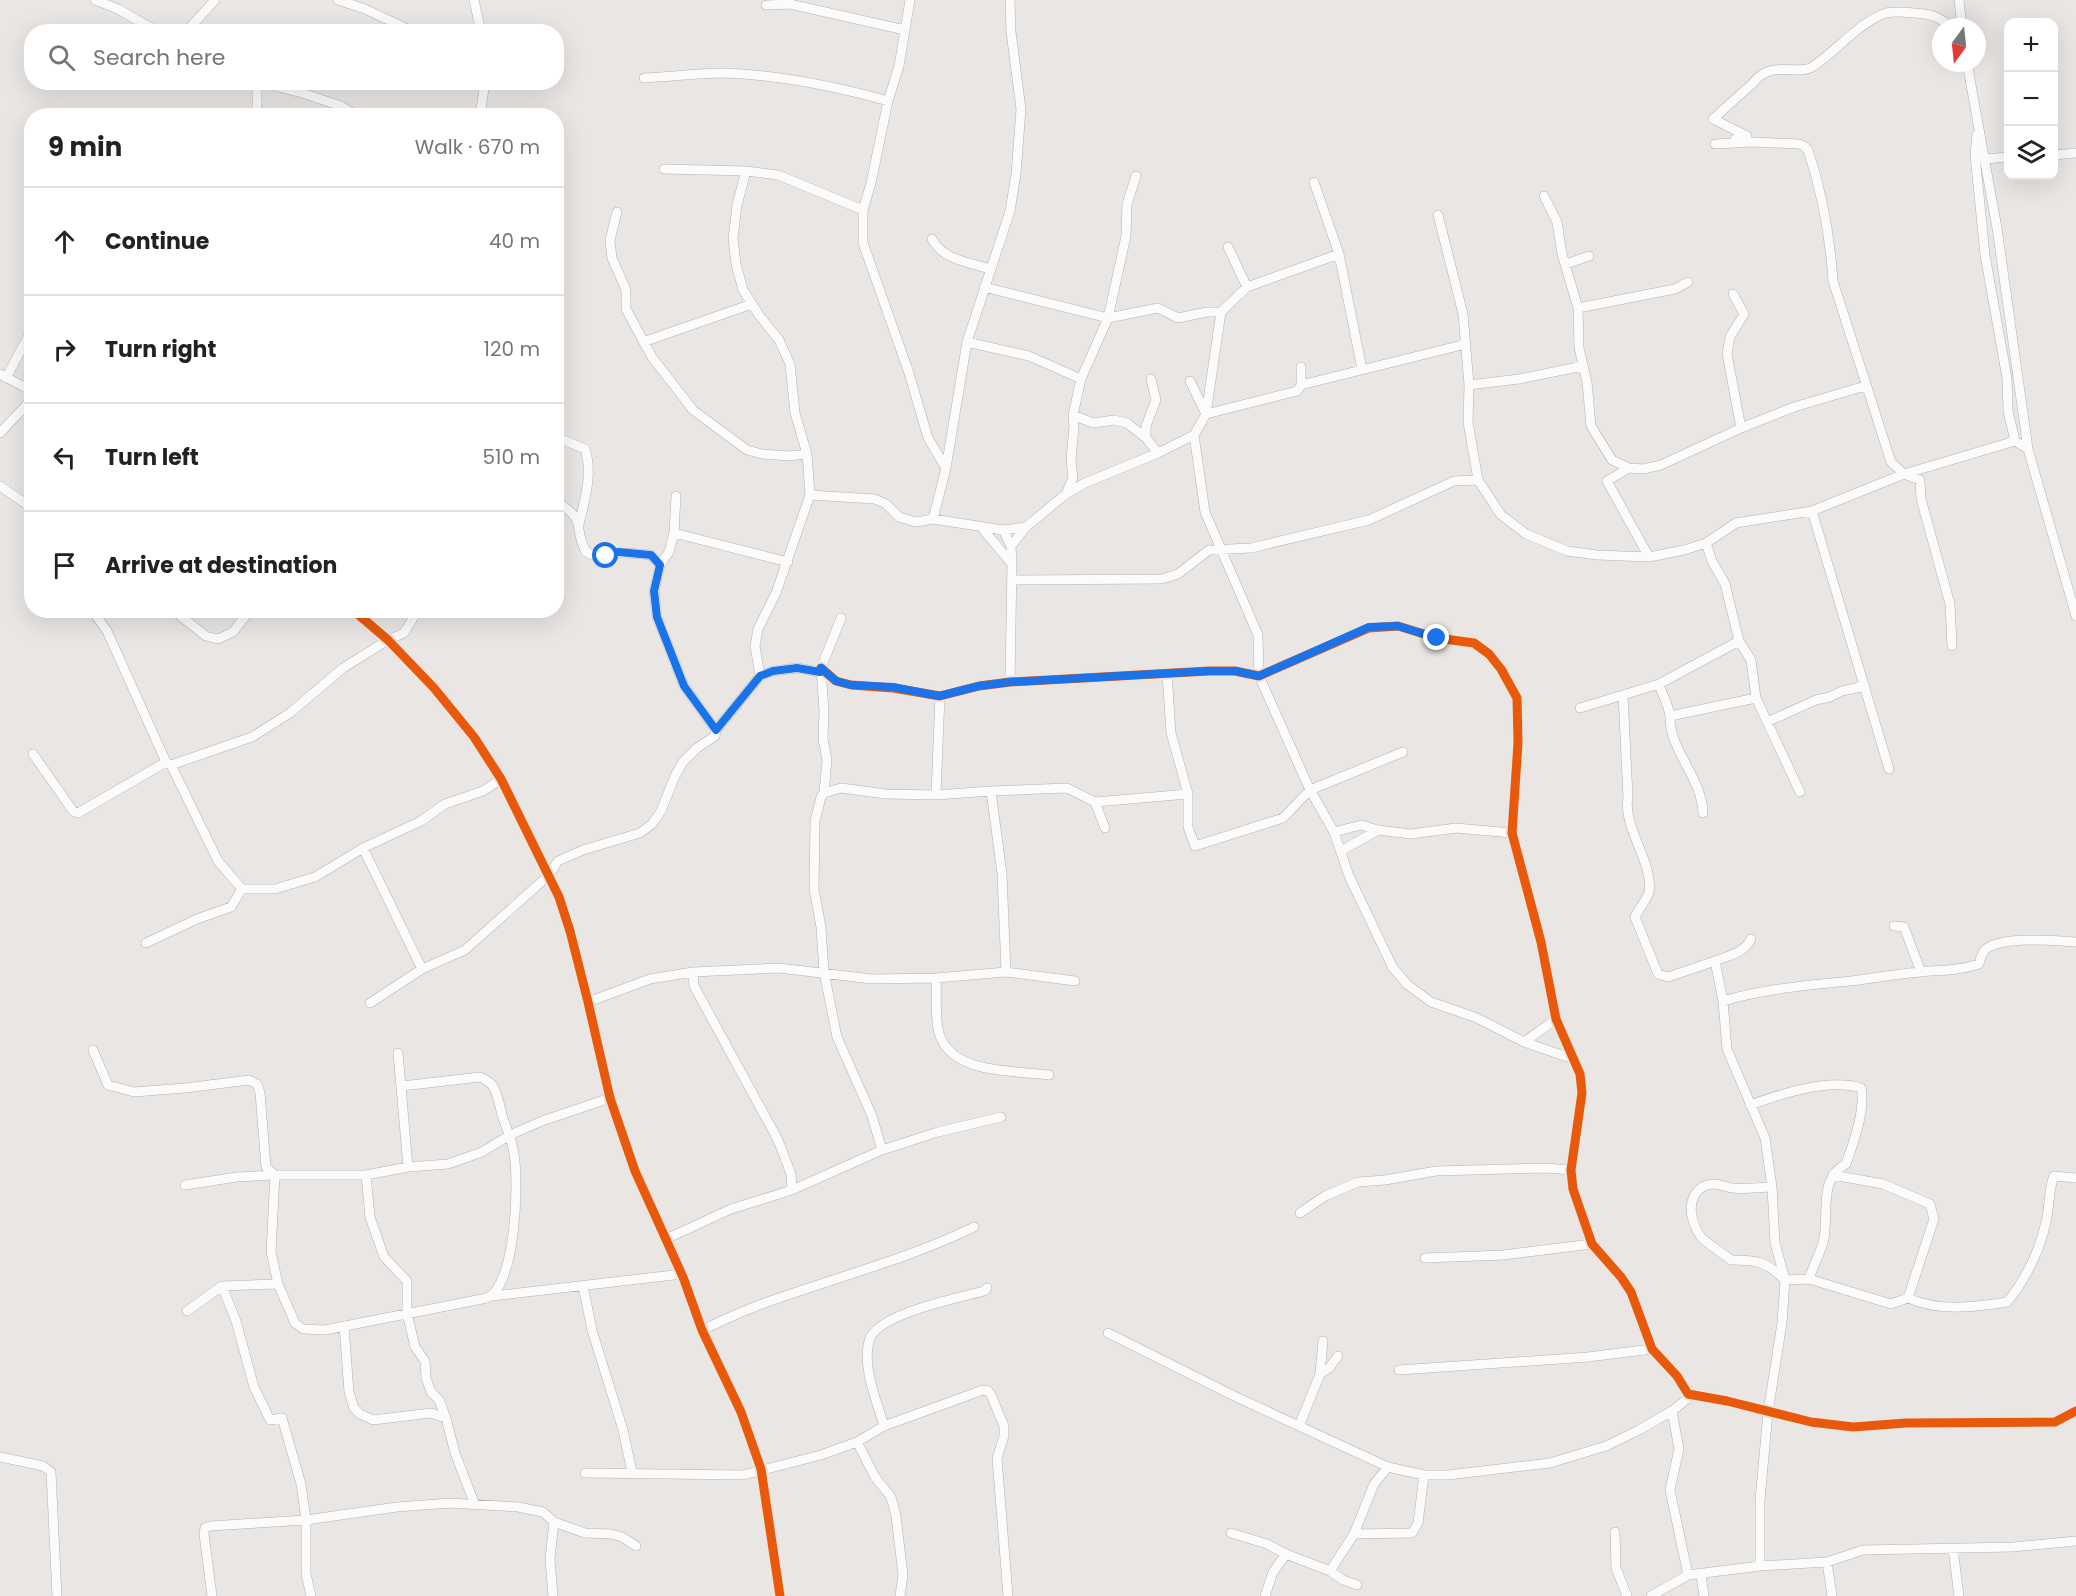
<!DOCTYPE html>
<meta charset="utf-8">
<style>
body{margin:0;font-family:Poppins,sans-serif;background:#f2f2f2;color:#222}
.controls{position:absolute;right:18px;top:18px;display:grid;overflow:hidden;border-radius:12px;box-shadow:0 6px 24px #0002}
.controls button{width:54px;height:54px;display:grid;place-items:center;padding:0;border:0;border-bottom:2px solid #e0e0e0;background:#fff;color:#222;font:30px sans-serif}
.compass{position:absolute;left:1932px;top:18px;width:54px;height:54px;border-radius:50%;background:#fff;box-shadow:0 6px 24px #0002;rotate:195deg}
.stop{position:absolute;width:18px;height:18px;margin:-14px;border:4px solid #1a73e8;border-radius:50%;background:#fff}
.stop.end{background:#1a73e8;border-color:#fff;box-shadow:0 2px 6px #0008}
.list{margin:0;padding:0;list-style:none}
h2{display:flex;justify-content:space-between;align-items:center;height:78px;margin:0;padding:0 24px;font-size:26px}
h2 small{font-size:20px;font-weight:400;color:#767676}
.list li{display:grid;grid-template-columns:39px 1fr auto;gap:18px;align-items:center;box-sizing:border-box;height:108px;padding:0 24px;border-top:2px solid #e0e0e0}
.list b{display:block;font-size:22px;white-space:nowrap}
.list em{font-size:20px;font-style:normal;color:#767676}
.icon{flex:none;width:33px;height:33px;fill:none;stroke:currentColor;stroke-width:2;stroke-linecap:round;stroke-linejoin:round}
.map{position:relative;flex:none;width:2076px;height:1596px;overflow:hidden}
.search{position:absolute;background:#fff;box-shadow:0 6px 24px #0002;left:24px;top:24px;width:540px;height:66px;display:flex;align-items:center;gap:15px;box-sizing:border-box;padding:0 21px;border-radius:24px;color:#767676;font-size:22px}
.panel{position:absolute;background:#fff;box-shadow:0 6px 24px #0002;left:24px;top:108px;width:540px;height:510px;border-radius:24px}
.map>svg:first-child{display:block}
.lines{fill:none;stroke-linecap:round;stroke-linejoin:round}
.street-casing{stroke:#b4b2b0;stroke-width:10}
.street{stroke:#fcfbfb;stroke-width:9}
.cycleway-casing{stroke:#ebe6e2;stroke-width:13}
.cycleway{stroke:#e8590c;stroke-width:9}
.route{stroke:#1a73e8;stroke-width:8}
</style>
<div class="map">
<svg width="2076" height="1596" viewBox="0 0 2076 1596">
<rect width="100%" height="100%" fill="#e9e6e4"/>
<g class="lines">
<defs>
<path id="street" d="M 95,0 L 118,9 L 158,32
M 338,0 L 365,9 L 414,32
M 474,0 L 481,32
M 910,0 L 899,66 L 888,101 L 871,183 L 863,210 L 863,243 L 909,373 L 928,438 L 946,468
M 1959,0 L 1962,27
M 766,5 L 790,4 L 905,30
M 186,32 L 215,0
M 1967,63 L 1997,228 L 2028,449 L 2076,616
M 644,78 C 670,77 697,73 723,73 C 780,75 834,86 888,101
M 259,82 L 302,93 L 341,106 L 357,116
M 107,113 L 115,116
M 257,116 L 257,82
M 480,116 L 485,82
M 1977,135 L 1975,155 L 1985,255 L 2007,378 L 2008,411 L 2015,441
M 1735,139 L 1747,136 L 1713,119 L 1753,83 C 1770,59 1798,76 1812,67 C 1834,53 1862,20 1886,13 C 1895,11 1905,12 1914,13 C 1931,14 1937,16 1952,27
M 1715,144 L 1752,142 L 1799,144 L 1804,146 L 1808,150 C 1822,192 1830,237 1833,281 L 1891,462 L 1904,474 L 1920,480 L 1921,499 L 1950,604 L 1952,646
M 2054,155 L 2076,153
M 1985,159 L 2008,157
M 664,169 L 746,171 L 778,175 L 863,210
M 746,171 L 737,205 L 733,239 L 736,264 L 743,290 L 759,315 L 779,340 L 790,364 L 795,413 L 807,454 L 810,495 L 776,593 L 758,629 L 755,646 L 760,676
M 1314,182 L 1339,254 L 1362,369
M 1544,196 L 1557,222 L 1562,254 L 1578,308 L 1579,348 L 1587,382 L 1591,426 L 1612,460 L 1629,468 L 1643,469 L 1661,465 L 1741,428 L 1794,407 L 1865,386
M 617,212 L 610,240 L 612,258 L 626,290 L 626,309 L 652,357 L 693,410 L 747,450 L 762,454 L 788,456 L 807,454
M 1438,215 L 1463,314 L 1469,385 L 1468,422 L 1478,480 L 1501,515 L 1526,534 L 1567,551 L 1597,555 L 1649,557 L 1684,550 L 1706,543 L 1736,523 L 1812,511 L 1904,474 L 2015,441 L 2028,449
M 932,239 C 943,260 968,262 990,269
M 1228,247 L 1247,287
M 1566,264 L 1589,256
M 984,287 L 1108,318 L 1158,308 L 1178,318 L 1207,312 L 1221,312
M 1733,294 L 1744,314 L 1730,337 L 1727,354 L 1741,428
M 1578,308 L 1675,289 L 1688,282
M 643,342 L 752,304
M 967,342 L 1029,356 L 1081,379
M 1301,367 L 1301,385 L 1297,391 L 1206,414 L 1221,312 L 1247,287 L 1339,254
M 0,374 L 32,391
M 6,378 L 28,337 L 32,333
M 1301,385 L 1466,344
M 1469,385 L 1519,379 L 1583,366
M 1073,415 L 1093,423 L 1114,420 L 1127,423 L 1146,438 L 1158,453
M 0,433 L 32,399
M 1194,435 L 1205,512 L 1258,635 L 1259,676 L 1310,790 L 1334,832 L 1349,876 L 1393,968 L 1408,985 L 1431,1002 L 1477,1018 L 1524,1042 L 1573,1059
M 556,437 L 585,449 C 593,473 585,499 579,524
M 1146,438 L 1146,426 L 1156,400 L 1151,379
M 1629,468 L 1607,481 L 1649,557
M 0,486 L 32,508
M 1066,494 L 1073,478 L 1071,460 L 1074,426 L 1073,415 L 1081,379 L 1108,318 L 1126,236 L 1127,204 L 1136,176
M 810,495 L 875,499 L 886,504 L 899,517 L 916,522 L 933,519 L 1003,530 L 1026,527
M 676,496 L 674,533 L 669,552 L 660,565 L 654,591 L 657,617 L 684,686 L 716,730
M 556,501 C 589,522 572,526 586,552 C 605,560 604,553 621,553 C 631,553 641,554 651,555 L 660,565
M 1812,511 L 1889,769
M 933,519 L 946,468 L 967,342 L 1010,211 L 1016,174 L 1021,109 L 1011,32 L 1010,0
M 982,528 L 1012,564
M 1003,530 L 1011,546 L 1012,564 L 1010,682
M 674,533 L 788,562
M 1706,543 L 1712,561 L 1725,584 L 1739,641 L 1751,660 L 1756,698 L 1800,792
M 1011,546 L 1026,527 L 1066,494 L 1085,483 L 1158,453 L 1194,435 L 1206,414 L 1190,381
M 1012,580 L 1162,579 L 1178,574 L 1209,550 L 1251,548 L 1369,520 L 1454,481 L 1478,480
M 92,610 L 107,631 L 166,762 L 171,765 L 218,861 L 242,889
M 173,610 L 206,636 L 218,639 L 233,632 L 250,610
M 353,610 L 388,640 L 434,688 L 474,737 L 501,779 L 559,897 L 570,931 L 588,1002 L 610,1098 L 635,1171 L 683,1277 L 702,1330 L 741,1412 L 761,1469 L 780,1596
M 841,618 L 821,668 L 824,711 L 823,739 L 827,760 L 824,793 L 821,797 L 815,821 L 814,889 L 821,927 L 824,972 L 837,1037 L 872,1116 L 882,1150
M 821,668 L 836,681 L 851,685 L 893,688 L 940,696 L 979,686 L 1010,682 L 1209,671 L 1235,671 L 1259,676 L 1369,628 L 1398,626 L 1437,638 L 1474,643 L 1489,654 L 1501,669 L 1517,698 L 1518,743 L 1512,833 L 1541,942 L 1556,1019 L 1580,1074 L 1582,1093 L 1571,1170 L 1573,1189 L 1592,1244 L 1621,1277 L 1631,1292 L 1652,1349 L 1677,1376 L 1688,1394 L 1727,1401 L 1811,1422 L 1853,1427 L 1906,1423 L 2055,1422 L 2076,1411
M 1167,673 L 1171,733 L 1188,794 L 1188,827 L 1195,846 L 1283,818 L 1310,790 L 1403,752
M 1659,684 C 1662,694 1669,706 1670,716 C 1670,724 1671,731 1674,739 C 1683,764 1702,785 1703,813
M 1623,695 L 1659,684 L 1739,641
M 1580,708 L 1623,695 L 1628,797 C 1622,827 1654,863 1649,892 C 1647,900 1639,908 1635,917 L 1658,974 L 1668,977 L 1715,961 L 1723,1001 L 1727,1049 L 1765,1138 L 1772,1187 L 1775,1243 L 1785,1280 L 1782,1323 L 1768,1412 L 1760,1500 L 1760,1566
M 1670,716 L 1756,698
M 1767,722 L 1816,700 L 1830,697 L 1842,691 L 1865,686
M 33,754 L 73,811 L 78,813 L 166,762
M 171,765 L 252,737 L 290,713 L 343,668 L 388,640 L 404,633 L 418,610
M 991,791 L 1002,874 L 1006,972
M 824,793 L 841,788 L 886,794 L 936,795 L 991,791 L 1067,788 L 1095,802 L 1105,828
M 936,795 L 940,696
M 1095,802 L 1188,794
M 1334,832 L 1361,825 L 1378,830 L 1411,834 L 1456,828 L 1512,833
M 363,848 L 422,969
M 1341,851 L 1378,830
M 242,889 L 275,889 L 315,877 L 363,848 L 421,821 L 445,804 L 483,791 L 501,779
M 1894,926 L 1904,927 L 1921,972
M 146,943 L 197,919 L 231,907 L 242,889
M 1715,961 C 1730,955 1744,953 1751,939
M 693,972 L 694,986 L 778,1140 L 791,1174 L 792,1190
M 936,978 C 937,994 935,1012 938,1029 C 947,1075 1013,1070 1049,1075
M 1723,1001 C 1764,989 1808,985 1851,981 C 1874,978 1897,974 1920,972 C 1941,970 1958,971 1979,964 C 1980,960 1982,954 1984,951 C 1998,935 2056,941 2076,942
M 588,1002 L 650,979 L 693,972 L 779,968 L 872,979 L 936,978 L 1006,972 L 1075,981
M 370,1003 L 422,969 L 465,950 L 549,875 L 558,861 L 583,850 L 640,833 L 652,824 L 661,811 L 675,776 L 683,762 L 697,748 L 715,736 L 716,730 L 760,676 L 773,671 L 797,668 L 820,672 L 821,668
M 1524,1042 L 1556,1019
M 93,1050 L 108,1085 L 134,1092 L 185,1088 L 249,1080 L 257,1084 L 260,1093 L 266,1167 L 275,1175 L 271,1252 L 278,1284 L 295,1323 L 303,1329 L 325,1330 L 487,1298 C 516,1285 519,1183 514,1154 C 512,1140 506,1128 502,1115 C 500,1106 498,1096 494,1088 C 491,1082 486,1080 480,1077 L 402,1086
M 398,1053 L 408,1167
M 1750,1105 C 1781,1094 1828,1078 1861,1088 C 1866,1109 1853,1144 1846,1164 C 1817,1178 1830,1218 1823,1243 C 1819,1255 1813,1267 1809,1279
M 366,1175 L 370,1217 L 384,1257 L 407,1281 L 407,1313 L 415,1347 L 425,1361 L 426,1378 L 431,1392 L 439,1400 L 446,1418 L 455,1453 L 475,1505
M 1833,1175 L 1883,1184 L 1930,1204 L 1934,1219 L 1908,1298
M 185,1185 L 237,1177 L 275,1175 L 366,1175 L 408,1167 L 448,1164 L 482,1152 L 510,1135 L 542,1121 L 610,1098
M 1772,1187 C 1759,1187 1746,1190 1734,1188 C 1727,1188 1718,1183 1711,1184 C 1685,1189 1688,1220 1701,1237 C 1705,1242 1724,1254 1731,1260 C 1758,1260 1765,1261 1785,1280 L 1809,1279 L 1891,1304 L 1908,1298 C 1939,1312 1975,1307 2007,1302 C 2025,1281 2040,1250 2046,1222 C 2050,1206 2048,1191 2054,1176 L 2076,1178
M 1300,1213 L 1325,1196 L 1358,1182 L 1385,1180 L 1436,1171 L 1546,1168 L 1571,1170
M 666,1239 L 731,1209 L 792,1190 L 882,1150 L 938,1132 L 1001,1117
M 1425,1258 L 1503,1255 L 1592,1244
M 222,1286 L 236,1321 L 254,1387 L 270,1420 L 282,1418 L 301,1484 L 306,1520 L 306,1574 L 311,1596
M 583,1286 L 592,1330 L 623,1430 L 632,1472
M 493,1296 L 682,1274
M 187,1311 L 222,1286 L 278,1284
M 344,1326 L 349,1392 L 354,1408 L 360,1414 L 373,1420 L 431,1413 L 446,1418
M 702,1330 C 722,1321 742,1311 762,1304 C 833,1278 906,1260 974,1227
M 1108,1333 L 1234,1396 L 1388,1467 L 1424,1475 L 1448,1475 L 1550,1463 L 1606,1446 L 1639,1430 L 1672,1411 L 1687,1399 L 1688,1394
M 1399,1370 L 1588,1357 L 1652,1349
M 1320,1374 L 1329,1368 L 1338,1356
M 1672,1411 L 1679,1449 L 1670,1490 L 1688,1575
M 884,1426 C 877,1401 862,1368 869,1341 C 875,1314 959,1298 984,1291 L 987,1288
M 1299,1426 L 1320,1374 L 1323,1341
M 857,1442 L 875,1477 L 891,1497 L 896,1516 L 903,1575 L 900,1596
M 0,1457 L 43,1466 L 51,1472 L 57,1596
M 585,1473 L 743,1475 L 821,1455 L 857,1442 L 884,1426 L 983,1390 L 988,1391 L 991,1395 L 1004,1426 L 1004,1436 L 997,1458 L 1008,1596
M 1615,1532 L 1616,1568 L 1627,1596
M 1231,1533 L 1267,1544 L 1286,1554 L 1330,1571 L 1343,1580 L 1357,1585
M 1354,1534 L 1412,1533 L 1418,1523 L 1424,1475
M 1953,1549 L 1959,1596
M 1827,1562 L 1832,1596
M 1330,1571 L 1354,1534 L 1374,1484 L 1388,1467
M 1701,1575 L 1704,1596
M 212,1596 L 204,1534 L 205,1528 L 210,1526 L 306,1520 L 397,1507 L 450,1503 L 518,1507 L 543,1512 L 554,1522 L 585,1533 L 611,1534 L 622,1537 L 636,1546
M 553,1596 L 550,1559 L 554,1522
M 1265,1596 L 1273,1572 L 1286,1554
M 1651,1596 L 1688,1575 L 1760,1566 L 1827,1562 L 1863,1550 L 2013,1547 L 2076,1541"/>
</defs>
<use href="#street" class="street-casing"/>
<use href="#street" class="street"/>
<defs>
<path id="cycleway" d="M 353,610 L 388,640 L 434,688 L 474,737 L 501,779 L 559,897 L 570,931 L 588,1002 L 610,1098 L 635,1171 L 683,1277 L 702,1330 L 741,1412 L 761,1469 L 780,1596
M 821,668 L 836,681 L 851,685 L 893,688 L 940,696 L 979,686 L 1010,682 L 1209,671 L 1235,671 L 1259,676 L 1369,628 L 1398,626 L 1437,638 L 1474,643 L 1489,654 L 1501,669 L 1517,698 L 1518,743 L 1512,833 L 1541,942 L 1556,1019 L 1580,1074 L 1582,1093 L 1571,1170 L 1573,1189 L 1592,1244 L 1621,1277 L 1631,1292 L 1652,1349 L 1677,1376 L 1688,1394 L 1727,1401 L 1811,1422 L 1853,1427 L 1906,1423 L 2055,1422 L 2076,1411"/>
</defs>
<use href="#cycleway" class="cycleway-casing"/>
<use href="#cycleway" class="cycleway"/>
</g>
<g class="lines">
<path class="route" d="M 606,556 L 618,552 L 651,555 L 660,565 L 654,591 L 657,617 L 684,686 L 716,730 L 760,676 L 773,671 L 797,668 L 820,672 L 821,668 L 836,681 L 851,685 L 893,687 L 939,696 L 979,686 L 1010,682 L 1209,671 L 1235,671 L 1259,676 L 1369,627 L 1398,626 L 1437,638"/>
</g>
</svg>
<div class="controls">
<button>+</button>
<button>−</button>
<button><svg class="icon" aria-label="layers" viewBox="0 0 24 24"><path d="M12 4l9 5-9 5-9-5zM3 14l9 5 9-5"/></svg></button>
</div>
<svg class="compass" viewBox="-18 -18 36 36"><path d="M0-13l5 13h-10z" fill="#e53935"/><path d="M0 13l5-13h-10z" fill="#767676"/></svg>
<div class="stop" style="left:606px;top:556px"></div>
<div class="stop end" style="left:1437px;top:638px"></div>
<div class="search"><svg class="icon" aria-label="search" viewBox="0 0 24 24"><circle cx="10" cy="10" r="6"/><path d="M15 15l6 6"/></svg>Search here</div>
<section class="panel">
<h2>9 min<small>Walk · 670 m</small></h2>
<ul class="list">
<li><svg class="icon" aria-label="ahead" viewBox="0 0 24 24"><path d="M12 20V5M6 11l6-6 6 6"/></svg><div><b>Continue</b></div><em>40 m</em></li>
<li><svg class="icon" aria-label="right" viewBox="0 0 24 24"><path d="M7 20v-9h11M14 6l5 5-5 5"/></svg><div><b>Turn right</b></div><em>120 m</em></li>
<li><svg class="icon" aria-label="left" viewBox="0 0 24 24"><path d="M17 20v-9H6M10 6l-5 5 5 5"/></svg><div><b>Turn left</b></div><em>510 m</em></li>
<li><svg class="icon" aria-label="arrive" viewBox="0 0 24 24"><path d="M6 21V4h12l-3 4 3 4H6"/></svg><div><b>Arrive at destination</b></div></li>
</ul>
</section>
</div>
